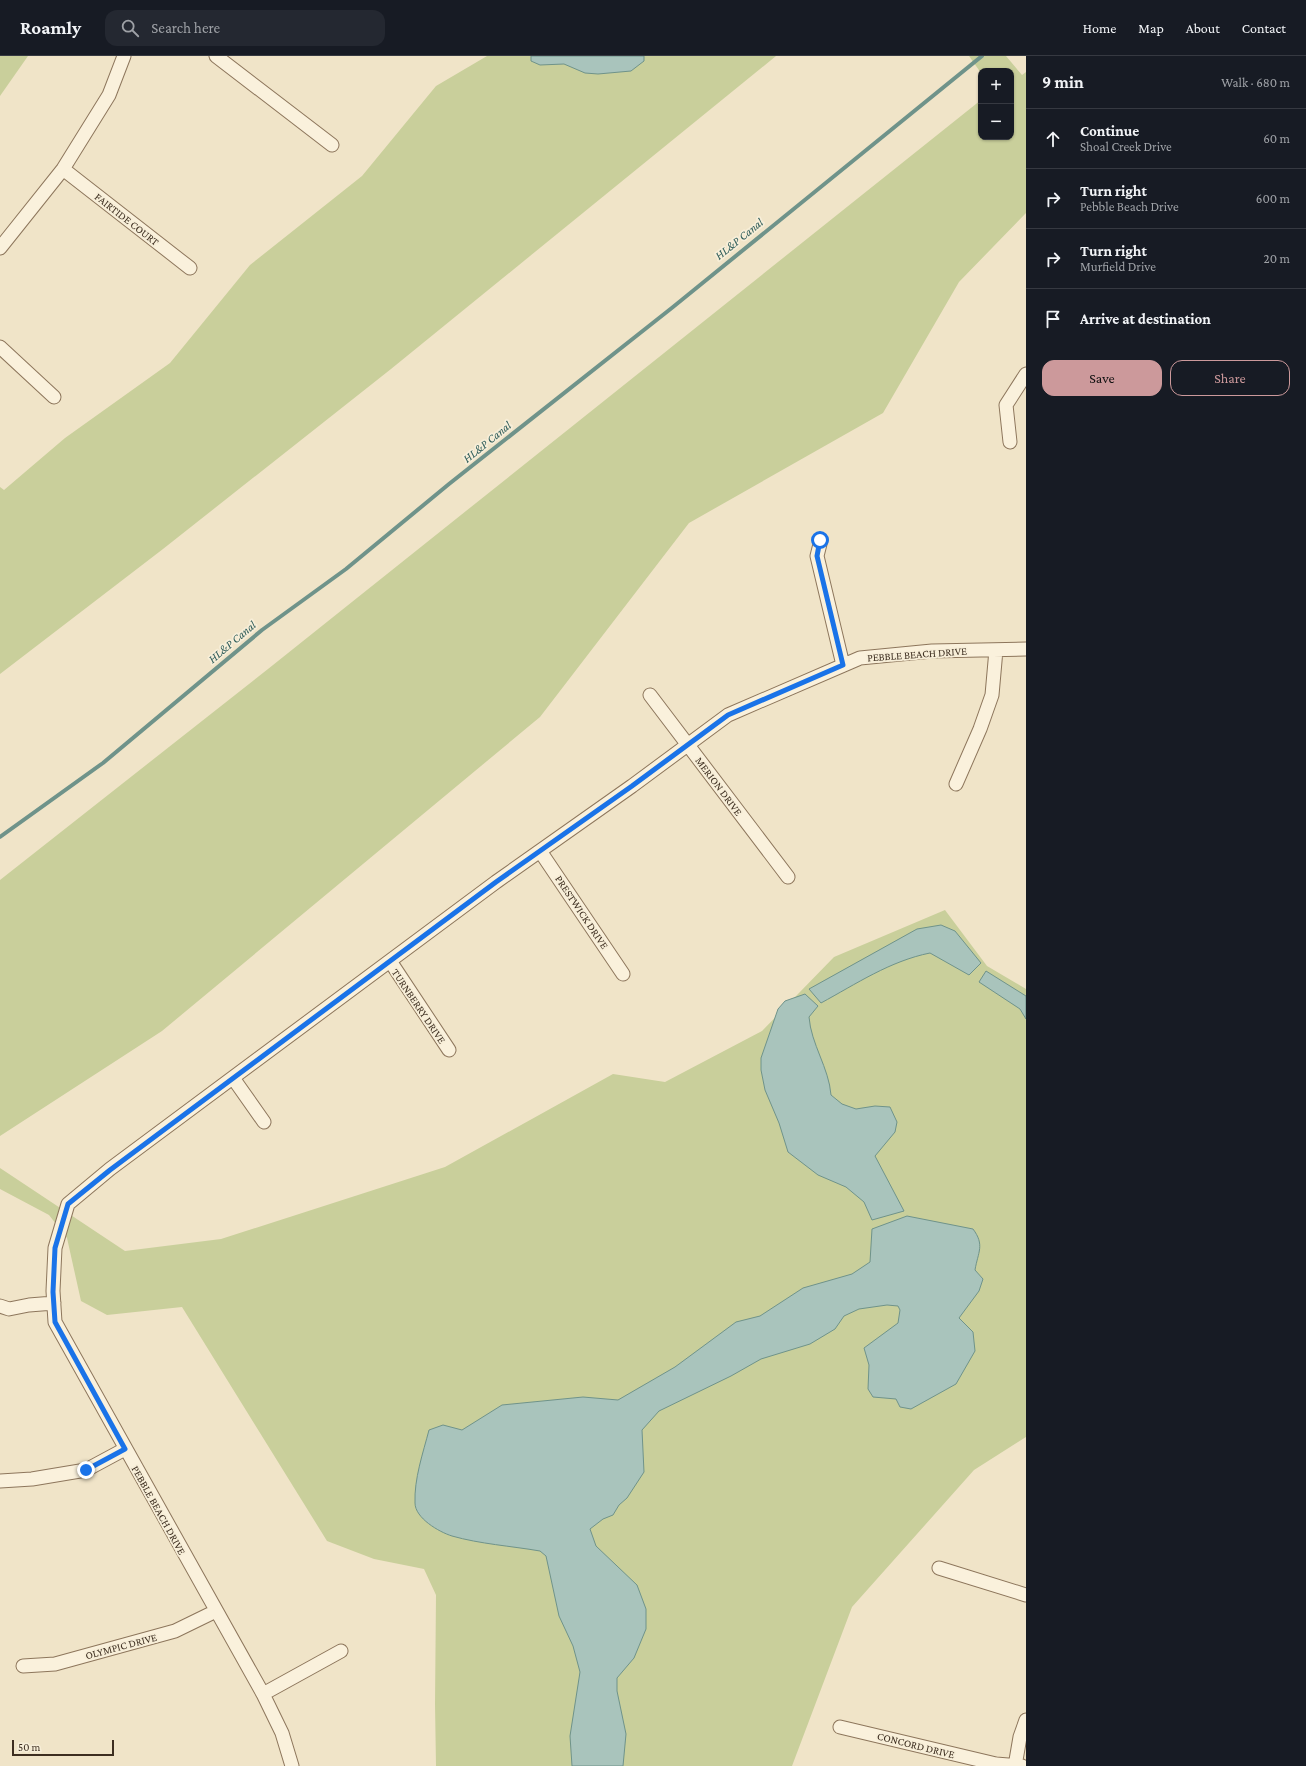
<!DOCTYPE html>
<meta charset="utf-8">
<style>
body{margin:0;font-family:"Crimson Pro",serif;background:#242831;color:#f1f3f6}
.controls{position:absolute;right:12px;top:12px;display:grid;overflow:hidden;border-radius:8px;box-shadow:0 1px 3px #0004}
.controls button{width:36px;height:36px;display:grid;place-items:center;padding:0;border:0;border-bottom:1px solid #363941;background:#171b24;color:#f1f3f6;font:20px sans-serif}
.scale{position:absolute;left:12px;bottom:10px;width:102px;box-sizing:border-box;padding-left:4px;border:2px solid #3d2e20;border-top:0;font-size:11px;line-height:14px;white-space:nowrap;color:#3d2e20;-webkit-text-stroke:3px #f7eed8;paint-order:stroke}
.stop{position:absolute;width:12px;height:12px;margin:-9px;border:3px solid #1a73e8;border-radius:50%;background:#fff}
.stop.end{background:#1a73e8;border-color:#fff;box-shadow:0 1px 4px #0008}
.list{margin:0;padding:0;list-style:none}
h2{display:flex;justify-content:space-between;align-items:center;height:52px;margin:0;padding:0 16px;font-size:17px}
h2 small{font-size:13px;font-weight:400;color:#9ea1a6}
.list li{display:grid;grid-template-columns:26px 1fr auto;gap:12px;align-items:center;box-sizing:border-box;height:60px;padding:0 16px;border-top:1px solid #363941}
.list b{display:block;font-size:15px;white-space:nowrap}
.list p{margin:0;font-size:13px;white-space:nowrap;color:#9ea1a6}
.list em{font-size:13px;font-style:normal;color:#9ea1a6}
.actions{display:flex;gap:8px;padding:12px 16px}
.actions a{flex:1;padding:9px 0;border:1px solid #cc999b;border-radius:12px;text-align:center;font-size:14px;color:#cc999b}
.actions .main{background:#cc999b;color:#111}
.icon{flex:none;width:22px;height:22px;fill:none;stroke:currentColor;stroke-width:2;stroke-linecap:round;stroke-linejoin:round}
.map{position:relative;flex:none;width:1026px;height:1710px;overflow:hidden}
header{display:flex;align-items:center;gap:24px;box-sizing:border-box;height:56px;padding:0 20px;background:#171b24;border-bottom:1px solid #363941}
header strong{font-size:19px}
nav{display:flex;gap:22px;margin-inline-start:auto;font-size:14px}
.search{width:280px;height:36px;background:#242831;display:flex;align-items:center;gap:10px;box-sizing:border-box;padding:0 14px;border-radius:12px;color:#9ea1a6;font-size:15px}
main{display:flex}
aside{flex:1;background:#171b24}
.map>svg:first-child{display:block}
.green{fill:#c9cf9b}
.water{fill:#a9c4bc;stroke:#6f938a}
.lines{fill:none;stroke-linecap:round;stroke-linejoin:round}
.stream{stroke:#6f938a;stroke-width:4}
.minor-casing{stroke:#8d765c;stroke-width:15}
.minor{stroke:#faf1dc;stroke-width:13}
.route{stroke:#1a73e8;stroke-width:5}
.labels{text-anchor:middle;stroke-width:3.5;stroke-linejoin:round;paint-order:stroke}
.street-label{font-size:11px;fill:#3d2e20;stroke:#f7eed8}
.water-label{font-size:12px;font-style:italic;fill:#2f5d5a;stroke:#f7eed8}
</style>
<header>
<strong>Roamly</strong>
<div class="search"><svg class="icon" aria-label="search" viewBox="0 0 24 24"><circle cx="10" cy="10" r="6"/><path d="M15 15l6 6"/></svg>Search here</div>
<nav><a>Home</a><a>Map</a><a>About</a><a>Contact</a></nav>
</header>
<main>
<div class="map">
<svg width="1026" height="1710" viewBox="0 0 1026 1710">
<rect width="100%" height="100%" fill="#f0e4c8"/>
<path class="green" d="M 0,0 L 28,0 L 0,40 Z
M 487,0 L 776,0 L 391,313 L 163,493 L 0,618 L 0,431 L 4,434 L 65,382 L 170,307 L 250,209 L 362,120 L 436,30 Z
M 969,0 L 1006,0 L 1022,19 L 1026,16 L 1026,157 L 959,226 L 883,357 L 689,467 L 540,661 L 162,975 L 0,1080 L 0,824 L 268,613 L 981,44 L 981,81 L 1011,81 L 1011,15 L 981,15 L 981,17 Z
M 945,854 L 987,910 L 1026,933 L 1026,1381 L 974,1414 L 852,1551 L 792,1710 L 436,1710 L 435,1648 L 436,1539 L 424,1513 L 374,1503 L 327,1485 L 182,1251 L 107,1259 L 81,1245 L 67,1182 L 49,1159 L 0,1133 L 0,1112 L 125,1195 L 221,1183 L 445,1111 L 613,1018 L 665,1026 L 762,975 L 834,901 Z"/>
<path class="water" d="M 531,0 L 644,0 L 644,5 L 631,15 L 598,18 L 585,17 L 564,8 L 540,9 L 531,5 Z
M 941,869 L 955,875 L 981,907 L 969,919 L 930,897 C 890,905 856,928 821,947 L 809,933 L 917,873 Z
M 986,915 L 1026,940 L 1026,963 L 1020,953 L 979,926 Z
M 805,938 L 818,950 L 809,961 C 811,988 829,1012 831,1039 L 842,1048 L 856,1053 L 875,1050 L 890,1051 L 897,1066 L 895,1076 L 875,1100 L 904,1155 L 872,1164 L 864,1146 L 846,1131 L 818,1119 L 788,1096 L 779,1067 L 765,1034 L 761,1014 L 761,1002 L 778,953 L 785,945 Z
M 907,1160 L 973,1173 C 985,1189 978,1196 975,1214 L 983,1223 L 979,1235 L 959,1262 L 973,1276 L 975,1295 L 956,1328 L 911,1353 L 900,1351 L 896,1343 L 873,1341 L 868,1333 L 869,1309 L 864,1292 L 898,1267 L 900,1254 L 898,1250 L 887,1249 L 859,1253 L 844,1260 L 835,1273 L 810,1288 L 761,1303 L 731,1320 L 659,1355 L 642,1374 L 644,1416 L 627,1442 L 619,1449 L 613,1459 L 603,1463 L 590,1473 L 596,1490 L 637,1529 L 646,1553 L 646,1573 L 634,1602 L 617,1622 L 617,1635 L 626,1678 L 623,1710 L 572,1710 L 570,1680 L 580,1616 L 573,1590 L 559,1560 L 546,1500 L 540,1495 C 511,1490 480,1488 452,1480 C 439,1476 415,1462 415,1447 C 414,1423 423,1397 429,1374 L 443,1369 L 462,1374 L 502,1349 L 583,1341 L 618,1344 L 675,1311 L 736,1266 L 760,1260 L 803,1232 L 852,1218 L 870,1206 L 872,1173 Z"/>
<g class="lines">
<path class="stream" d="M 0,781 L 103,707 L 262,574 L 346,513 L 449,428 L 673,251 L 982,0"/>
<defs>
<path id="minor" d="M 216,0 L 332,89
M 63,113 L 190,212
M 0,192 L 63,113 L 109,39 L 124,0
M 0,291 L 54,341
M 1010,386 L 1006,349 L 1026,318
M 821,484 L 817,500 L 843,609
M 650,639 L 788,821
M 956,728 L 980,673 L 992,639 L 996,594
M 540,795 L 623,918
M 390,905 L 449,994
M 233,1022 L 264,1066
M 0,1250 L 9,1253 L 29,1249 L 54,1247
M 0,1425 L 32,1423 L 86,1414 L 125,1393
M 939,1512 L 1026,1539
M 23,1610 L 55,1608 L 175,1575 L 216,1555
M 263,1638 L 341,1595
M 840,1671 L 996,1708 L 1022,1710
M 292,1710 L 282,1677 L 263,1638 L 55,1266 L 53,1235 L 55,1192 L 68,1148 L 110,1113 L 496,826 L 632,730 L 728,659 L 860,602 L 932,595 L 1026,593
M 1015,1710 L 1020,1681 L 1026,1664"/>
</defs>
<use href="#minor" class="minor-casing"/>
<use href="#minor" class="minor"/>
</g>
<g class="lines">
<path class="route" d="M 86,1414 L 125,1393 L 55,1266 L 53,1236 L 55,1192 L 68,1148 L 110,1114 L 496,826 L 632,730 L 728,659 L 843,609 L 817,500 L 820,484"/>
</g>
<g class="labels">
<g class="street-label">
<text transform="translate(127 163) rotate(38)" y="4">FAIRTIDE COURT</text>
<text transform="translate(917 598) rotate(-4)" y="4">PEBBLE BEACH DRIVE</text>
<text transform="translate(719 730) rotate(53)" y="4">MERION DRIVE</text>
<text transform="translate(582 856) rotate(56)" y="4">PRESTWICK DRIVE</text>
<text transform="translate(419 950) rotate(56)" y="4">TURNBERRY DRIVE</text>
<text transform="translate(159 1454) rotate(61)" y="4">PEBBLE BEACH DRIVE</text>
<text transform="translate(121 1590) rotate(-15)" y="4">OLYMPIC DRIVE</text>
<text transform="translate(916 1689) rotate(14)" y="4">CONCORD DRIVE</text>
</g>
<g class="water-label">
<text transform="translate(739 183) rotate(-39)" y="4">HL&amp;P Canal</text>
<text transform="translate(487 386) rotate(-39)" y="4">HL&amp;P Canal</text>
<text transform="translate(232 586) rotate(-40)" y="4">HL&amp;P Canal</text>
</g>
</g>
</svg>
<div class="controls">
<button>+</button>
<button>−</button>
</div>
<div class="scale">50 m</div>
<div class="stop" style="left:820px;top:484px"></div>
<div class="stop end" style="left:86px;top:1414px"></div>
</div>
<aside>
<h2>9 min<small>Walk · 680 m</small></h2>
<ul class="list">
<li><svg class="icon" aria-label="ahead" viewBox="0 0 24 24"><path d="M12 20V5M6 11l6-6 6 6"/></svg><div><b>Continue</b><p>Shoal Creek Drive</p></div><em>60 m</em></li>
<li><svg class="icon" aria-label="right" viewBox="0 0 24 24"><path d="M7 20v-9h11M14 6l5 5-5 5"/></svg><div><b>Turn right</b><p>Pebble Beach Drive</p></div><em>600 m</em></li>
<li><svg class="icon" aria-label="right" viewBox="0 0 24 24"><path d="M7 20v-9h11M14 6l5 5-5 5"/></svg><div><b>Turn right</b><p>Murfield Drive</p></div><em>20 m</em></li>
<li><svg class="icon" aria-label="arrive" viewBox="0 0 24 24"><path d="M6 21V4h12l-3 4 3 4H6"/></svg><div><b>Arrive at destination</b></div></li>
</ul>
<div class="actions"><a class="main">Save</a><a>Share</a></div>
</aside>
</main>
